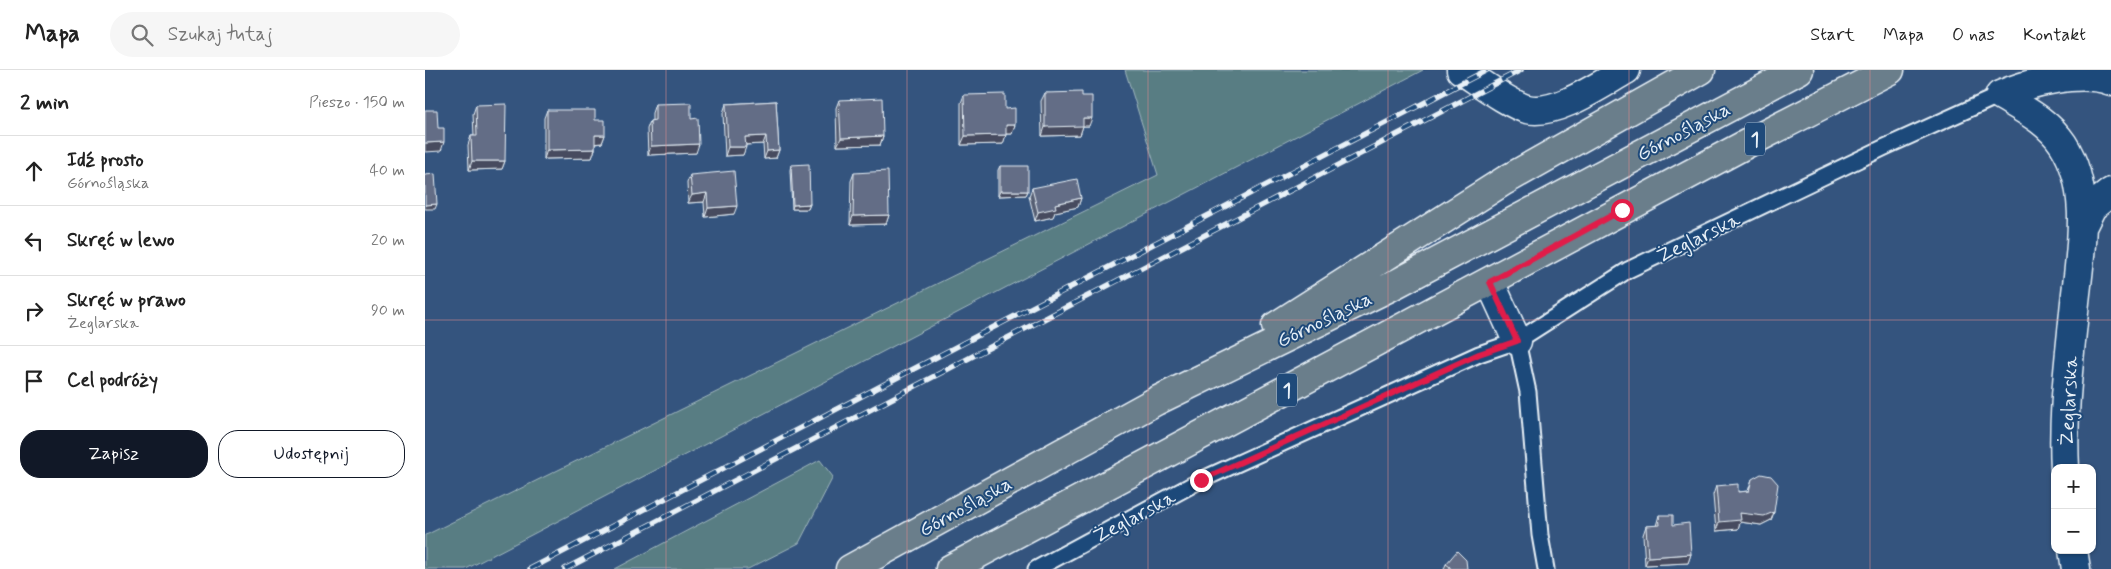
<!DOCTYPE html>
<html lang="pl">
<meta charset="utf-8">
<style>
body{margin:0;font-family:Mynerve,sans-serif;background:#f6f6f6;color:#222}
.controls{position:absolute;right:15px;bottom:15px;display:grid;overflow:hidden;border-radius:10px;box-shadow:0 1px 4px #0004}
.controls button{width:45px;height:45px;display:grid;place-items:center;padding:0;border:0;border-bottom:1px solid #e0e0e0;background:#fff;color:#222;font:25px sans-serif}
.stop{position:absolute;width:15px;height:15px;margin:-11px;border:4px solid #e11d48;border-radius:50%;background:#fff}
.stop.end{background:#e11d48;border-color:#fff;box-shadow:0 1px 5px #0008}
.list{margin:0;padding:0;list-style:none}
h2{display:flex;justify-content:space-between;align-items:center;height:65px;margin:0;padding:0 20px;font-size:21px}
h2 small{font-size:16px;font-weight:400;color:#767676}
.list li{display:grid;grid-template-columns:32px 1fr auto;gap:15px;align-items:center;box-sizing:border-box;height:70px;padding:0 20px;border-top:1px solid #e0e0e0}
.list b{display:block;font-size:19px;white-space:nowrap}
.list p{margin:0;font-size:16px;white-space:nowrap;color:#767676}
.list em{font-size:16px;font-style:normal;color:#767676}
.actions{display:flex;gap:10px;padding:15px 20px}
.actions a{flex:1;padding:11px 0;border:1px solid #111827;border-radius:20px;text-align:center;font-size:18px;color:#111827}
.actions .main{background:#111827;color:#fff}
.icon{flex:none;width:28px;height:28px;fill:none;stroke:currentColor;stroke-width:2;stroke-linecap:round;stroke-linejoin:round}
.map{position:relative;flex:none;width:1686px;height:499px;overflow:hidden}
header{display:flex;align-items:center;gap:30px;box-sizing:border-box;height:70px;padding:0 25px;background:#fff;border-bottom:1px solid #e0e0e0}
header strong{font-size:24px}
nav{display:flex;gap:28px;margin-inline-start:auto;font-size:18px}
.search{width:350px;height:45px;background:#f6f6f6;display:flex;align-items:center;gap:12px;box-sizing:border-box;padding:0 18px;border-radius:28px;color:#767676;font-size:19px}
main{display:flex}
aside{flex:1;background:#fff}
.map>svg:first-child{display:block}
.green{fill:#587d83;stroke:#a0b7be}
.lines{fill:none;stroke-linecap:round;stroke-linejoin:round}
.service-casing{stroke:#e8f1f8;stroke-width:19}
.minor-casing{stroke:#e8f1f8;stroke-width:31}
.tertiary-casing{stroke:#e8f1f8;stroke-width:31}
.primary-casing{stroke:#e8f1f8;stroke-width:31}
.service{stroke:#1f4a7a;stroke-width:15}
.minor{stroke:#1f4a7a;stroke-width:28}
.tertiary{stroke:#1f4a7a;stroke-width:28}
.primary{stroke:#6b7e8b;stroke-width:28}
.rail-casing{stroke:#e8f1f8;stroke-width:5.5}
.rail{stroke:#1f4a7a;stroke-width:4;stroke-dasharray:11;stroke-linecap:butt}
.wall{fill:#565e73;stroke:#e8f1f8}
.shaded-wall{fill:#464c5e;stroke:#e8f1f8}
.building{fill:#646d86;stroke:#e8f1f8}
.route{stroke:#e11d48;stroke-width:6}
.grid{fill:none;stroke:#df8c90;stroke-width:1;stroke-opacity:0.55}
.labels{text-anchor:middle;stroke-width:4;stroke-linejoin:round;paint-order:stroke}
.shield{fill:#1f4a7a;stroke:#acbfd2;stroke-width:1}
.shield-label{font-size:19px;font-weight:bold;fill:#e8f1f8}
.street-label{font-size:20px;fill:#e8f1f8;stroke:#1f4a7a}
</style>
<header>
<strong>Mapa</strong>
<div class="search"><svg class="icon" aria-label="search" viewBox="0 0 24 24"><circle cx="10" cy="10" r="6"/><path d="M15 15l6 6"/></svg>Szukaj tutaj</div>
<nav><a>Start</a><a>Mapa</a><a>O nas</a><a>Kontakt</a></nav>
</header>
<main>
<aside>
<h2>2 min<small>Pieszo · 150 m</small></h2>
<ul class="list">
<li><svg class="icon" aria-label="ahead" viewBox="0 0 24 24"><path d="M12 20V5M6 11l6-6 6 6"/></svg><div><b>Idź prosto</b><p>Górnośląska</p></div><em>40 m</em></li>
<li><svg class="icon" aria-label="left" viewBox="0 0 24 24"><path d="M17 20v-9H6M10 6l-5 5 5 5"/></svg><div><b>Skręć w lewo</b></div><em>20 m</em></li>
<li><svg class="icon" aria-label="right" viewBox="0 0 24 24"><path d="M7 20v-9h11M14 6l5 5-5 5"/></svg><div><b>Skręć w prawo</b><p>Żeglarska</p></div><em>90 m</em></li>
<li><svg class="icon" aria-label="arrive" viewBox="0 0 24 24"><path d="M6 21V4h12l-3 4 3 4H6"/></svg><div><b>Cel podróży</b></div></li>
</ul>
<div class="actions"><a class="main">Zapisz</a><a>Udostępnij</a></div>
</aside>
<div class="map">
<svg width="1686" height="499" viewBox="0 0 1686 499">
<rect width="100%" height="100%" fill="#34547e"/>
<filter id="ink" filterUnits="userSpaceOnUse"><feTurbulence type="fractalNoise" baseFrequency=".02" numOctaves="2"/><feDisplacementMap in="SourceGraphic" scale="10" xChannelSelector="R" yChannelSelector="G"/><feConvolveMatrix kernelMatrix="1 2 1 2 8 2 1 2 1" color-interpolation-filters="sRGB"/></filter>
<g filter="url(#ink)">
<path class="green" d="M 700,0 L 998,0 L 41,499 L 0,499 L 0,465 L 3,464 L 733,105 Z
M 395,390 L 408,407 L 374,473 L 323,499 L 190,499 Z"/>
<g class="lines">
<defs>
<path id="service" d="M 1092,271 L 1103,322 L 1115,465 L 1121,499
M 611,499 L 776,410 L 1054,284 L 1092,271 L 1203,200 L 1460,77 L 1575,25"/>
<path id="minor" d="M 1575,25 C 1598,39 1623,51 1638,74 C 1669,122 1654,188 1649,242 C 1644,293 1637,346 1640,398
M 1575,25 C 1605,12 1656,0 1686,11
M 1657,157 L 1667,137 L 1686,122
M 1065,212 L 1092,271
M 1648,480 L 1651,499"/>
<path id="tertiary" d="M 1036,0 C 1052,10 1085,35 1102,39 C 1131,46 1176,14 1201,0"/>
<path id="primary" d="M 851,256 L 1079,111 L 1276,0
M 425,499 L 731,331 L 965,217 L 1374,0
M 525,499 L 1325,72 L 1465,0"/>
</defs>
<use href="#service" class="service-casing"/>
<use href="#minor" class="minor-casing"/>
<use href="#tertiary" class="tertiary-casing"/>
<use href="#primary" class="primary-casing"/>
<use href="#service" class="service"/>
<use href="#minor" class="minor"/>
<use href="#tertiary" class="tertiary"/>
<use href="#primary" class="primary"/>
<defs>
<path id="rail" d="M 105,499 L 1062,0
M 140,499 L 1096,0"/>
</defs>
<use href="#rail" class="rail-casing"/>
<use href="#rail" class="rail"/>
</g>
<path class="wall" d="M 620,23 L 657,26 L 664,56 L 658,56 L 655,65 L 617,66 L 616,31 Z
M 539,25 L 580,39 L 587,64 L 581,64 L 578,74 L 536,75 L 536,33 Z
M 414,30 L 458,66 L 455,75 L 412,76 L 411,38 Z
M 351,31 L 354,80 L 351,88 L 339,89 L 338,74 L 321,75 L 318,85 L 300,86 L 298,43 L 301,34 Z
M 230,34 L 266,49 L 271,83 L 223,85 L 222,59 L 225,51 L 227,51 L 227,43 Z
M 51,35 L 80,91 L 77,99 L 44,100 L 43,75 L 46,66 L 49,66 L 48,44 Z
M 122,40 L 170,50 L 180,65 L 177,73 L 170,74 L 170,79 L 167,88 L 119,89 L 119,48 Z
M 366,95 L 385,134 L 383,139 L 367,139 L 365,100 Z
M 575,96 L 603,121 L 601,125 L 573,126 L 573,100 Z
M 429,103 L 464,145 L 461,154 L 425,155 L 426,111 Z
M 265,105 L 309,144 L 280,147 L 279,132 L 263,133 L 262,113 Z
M 607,118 L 656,128 L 653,137 L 630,142 L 628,147 L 610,151 L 604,126 Z
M 1327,409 L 1349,442 L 1346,450 L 1336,455 L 1315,452 L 1313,459 L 1291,461 L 1288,425 L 1291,416 L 1313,422 L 1323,421 Z
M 1234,445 L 1248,455 L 1266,484 L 1263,493 L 1220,495 L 1218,465 L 1221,456 L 1231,456 Z
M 1021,494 L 1042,499 L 1019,499 Z"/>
<path class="shaded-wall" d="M 658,48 L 667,48 L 664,56 L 658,56 L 655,65 L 617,66 L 620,57 Z
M 581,55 L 590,55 L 587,64 L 578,64 Z
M 170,65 L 180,65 L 177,73 L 167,74 Z
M 581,65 L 578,74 L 536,75 L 540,66 Z
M 341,66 L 338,74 L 317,75 L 320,67 Z
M 458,66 L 455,75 L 412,76 L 416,68 Z
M 19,72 L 16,81 L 0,82 L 0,73 Z
M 274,74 L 271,83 L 223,85 L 226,76 Z
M 303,77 L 321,77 L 318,85 L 300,86 Z
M 170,79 L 167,88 L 119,89 L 122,80 Z
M 354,80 L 351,88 L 339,89 L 342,81 Z
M 47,91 L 80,91 L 77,99 L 44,100 Z
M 575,121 L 603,121 L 601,125 L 573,126 Z
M 282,123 L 279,132 L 263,133 L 267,125 Z
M 656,128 L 653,137 L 630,142 L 628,147 L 610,151 L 613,142 L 630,134 Z
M 12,134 L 10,139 L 0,139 L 0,135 Z
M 385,134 L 383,139 L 367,139 L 368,135 Z
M 312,136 L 309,144 L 280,147 L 283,138 Z
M 464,145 L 461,154 L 425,155 L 428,146 Z
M 1349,442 L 1346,450 L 1336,455 L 1315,452 L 1313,459 L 1291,461 L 1294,452 L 1315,443 Z
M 1266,484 L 1263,493 L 1220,495 L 1223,487 Z"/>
<path class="building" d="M 657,22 L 657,26 L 667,26 L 667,48 L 658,48 L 658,56 L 620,57 L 620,23 Z
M 580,24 L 580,39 L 590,38 L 590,55 L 581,55 L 581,65 L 540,66 L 539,25 Z
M 457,28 L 458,66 L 416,68 L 414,30 Z
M 351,31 L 354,80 L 342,81 L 341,66 L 320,67 L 321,77 L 303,77 L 301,34 Z
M 266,33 L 266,49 L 273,48 L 274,74 L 226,76 L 225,51 L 230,50 L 230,34 Z
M 81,34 L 80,91 L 47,91 L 46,66 L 52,66 L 51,35 Z
M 0,40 L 12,40 L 13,58 L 19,58 L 19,72 L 0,73 Z
M 122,40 L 170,40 L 170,50 L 180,50 L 180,65 L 170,65 L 170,79 L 122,80 Z
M 384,94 L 385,134 L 368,135 L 366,95 Z
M 575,96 L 603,96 L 603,121 L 575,121 Z
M 309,101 L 312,136 L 283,138 L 282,123 L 267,125 L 265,105 Z
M 463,101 L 464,145 L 428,146 L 429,103 Z
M 10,104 L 12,134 L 0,135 L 0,105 Z
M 652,109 L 656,128 L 630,134 L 631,138 L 613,142 L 607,118 Z
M 1336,404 L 1346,406 L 1353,414 L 1349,442 L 1339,446 L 1315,443 L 1316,450 L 1294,452 L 1291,416 L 1313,414 L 1313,422 L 1324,421 L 1327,409 Z
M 1234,445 L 1248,445 L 1248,455 L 1264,453 L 1266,484 L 1223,487 L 1221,456 L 1235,455 Z
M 1032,481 L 1041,490 L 1042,499 L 1025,499 L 1025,497 L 1021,494 Z"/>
</g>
<g class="lines" filter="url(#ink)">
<path class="route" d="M 776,410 L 1054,284 L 1092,271 L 1065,212 L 1197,140"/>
</g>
<path class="grid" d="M 241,0 L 241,499M 482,0 L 482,499M 723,0 L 723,499M 963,0 L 963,499M 1204,0 L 1204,499M 1445,0 L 1445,499M 0,250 L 1686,250"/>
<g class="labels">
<g class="shield">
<rect x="1320" y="52.5" width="20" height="33" rx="4"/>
<rect x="852" y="303.5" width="20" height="33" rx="4"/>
</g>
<g class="shield-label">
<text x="1330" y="76">1</text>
<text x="862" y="327">1</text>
</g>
<g class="street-label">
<text transform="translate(1258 61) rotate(-28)" y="7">Górnośląska</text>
<text transform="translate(1273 167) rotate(-26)" y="7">Żeglarska</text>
<text transform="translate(899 249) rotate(-26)" y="7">Górnośląska</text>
<text transform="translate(1643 331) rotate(-87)" y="7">Żeglarska</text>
<text transform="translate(540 436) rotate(-29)" y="7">Górnośląska</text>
<text transform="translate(709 446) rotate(-28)" y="7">Żeglarska</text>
</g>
</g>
</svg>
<div class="controls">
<button>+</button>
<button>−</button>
</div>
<div class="stop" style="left:1197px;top:140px"></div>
<div class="stop end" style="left:776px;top:410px"></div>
</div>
</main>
